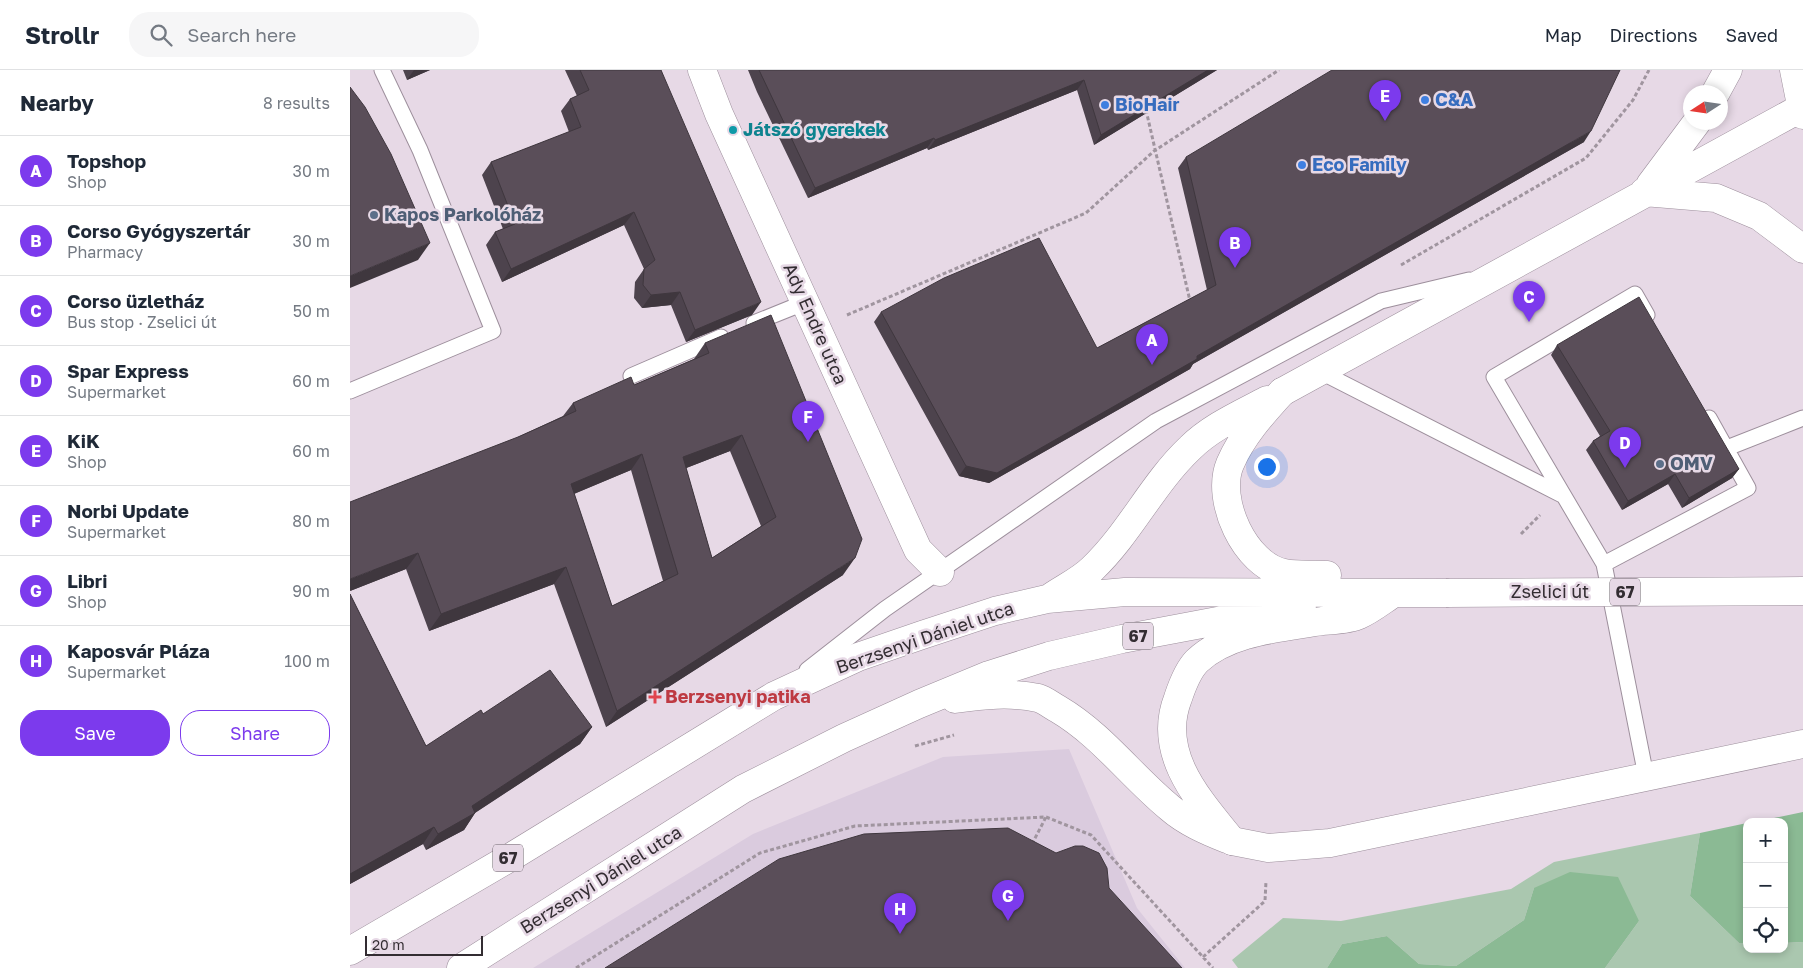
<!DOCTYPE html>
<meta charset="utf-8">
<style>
body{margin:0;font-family:"Golos Text",sans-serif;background:#f6f6f7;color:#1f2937}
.controls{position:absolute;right:15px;bottom:15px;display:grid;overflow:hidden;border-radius:10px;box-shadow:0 2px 8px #0003}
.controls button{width:45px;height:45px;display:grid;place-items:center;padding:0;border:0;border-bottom:1px solid #e0e1e3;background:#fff;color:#1f2937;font:25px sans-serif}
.compass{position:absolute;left:1333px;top:15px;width:45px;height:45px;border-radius:50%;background:#fff;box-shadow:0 2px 8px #0003;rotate:258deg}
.scale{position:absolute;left:15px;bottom:12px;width:118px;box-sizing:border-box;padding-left:5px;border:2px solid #332d32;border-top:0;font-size:14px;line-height:18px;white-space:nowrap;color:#332d32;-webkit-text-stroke:4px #e7d9e6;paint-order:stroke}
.you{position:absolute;left:916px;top:396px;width:18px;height:18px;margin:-12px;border:4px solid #fff;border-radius:50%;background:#1a73e8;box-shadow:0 0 0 8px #1a73e833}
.badge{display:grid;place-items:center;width:32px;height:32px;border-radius:50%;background:#7c3aed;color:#fff;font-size:16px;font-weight:700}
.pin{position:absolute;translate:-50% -41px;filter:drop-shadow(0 1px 2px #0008)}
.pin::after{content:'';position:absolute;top:26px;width:18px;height:15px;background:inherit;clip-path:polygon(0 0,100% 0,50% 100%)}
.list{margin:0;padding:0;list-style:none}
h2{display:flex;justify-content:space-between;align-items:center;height:65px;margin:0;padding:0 20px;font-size:21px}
h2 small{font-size:16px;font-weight:400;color:#747a83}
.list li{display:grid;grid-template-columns:32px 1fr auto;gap:15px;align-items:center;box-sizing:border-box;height:70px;padding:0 20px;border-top:1px solid #e0e1e3}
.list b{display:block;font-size:19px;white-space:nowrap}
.list p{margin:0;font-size:16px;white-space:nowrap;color:#747a83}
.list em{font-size:16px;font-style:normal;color:#747a83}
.actions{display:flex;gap:10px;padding:15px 20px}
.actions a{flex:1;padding:11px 0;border:1px solid #7c3aed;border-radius:20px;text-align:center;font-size:18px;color:#7c3aed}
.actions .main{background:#7c3aed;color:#fff}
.icon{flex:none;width:28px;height:28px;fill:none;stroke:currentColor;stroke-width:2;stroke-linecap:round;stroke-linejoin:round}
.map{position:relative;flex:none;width:1453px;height:898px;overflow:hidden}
header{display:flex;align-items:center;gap:30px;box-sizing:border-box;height:70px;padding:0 25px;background:#fff;border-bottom:1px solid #e0e1e3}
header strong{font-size:24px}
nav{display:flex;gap:28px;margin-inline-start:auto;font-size:18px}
.search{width:350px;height:45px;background:#f6f6f7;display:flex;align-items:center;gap:12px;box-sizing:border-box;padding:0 18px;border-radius:20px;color:#747a83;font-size:19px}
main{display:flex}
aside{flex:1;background:#fff}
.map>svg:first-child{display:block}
.commercial{fill:#dacbde}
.green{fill:#aac7af}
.forest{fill:#8bba94}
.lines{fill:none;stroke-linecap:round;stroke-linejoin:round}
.lane-casing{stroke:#9d8f9c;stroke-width:17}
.street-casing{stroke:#9d8f9c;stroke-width:29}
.secondary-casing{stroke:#9d8f9c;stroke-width:29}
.primary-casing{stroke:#9d8f9c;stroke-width:29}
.path{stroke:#a0959f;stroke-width:3;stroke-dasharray:4 2.5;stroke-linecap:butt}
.lane{stroke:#fff;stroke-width:15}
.street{stroke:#fff;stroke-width:28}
.secondary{stroke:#fff;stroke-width:28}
.primary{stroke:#fff;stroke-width:28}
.primary-bridge-casing{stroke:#9d8f9c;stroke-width:29;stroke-linecap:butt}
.primary-bridge{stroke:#fff;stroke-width:28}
.wall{fill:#4d434d;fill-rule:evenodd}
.shaded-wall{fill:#3f373e}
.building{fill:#5a4e59;stroke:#3f373e;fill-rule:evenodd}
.shop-dot{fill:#3f7fe0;stroke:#e7d9e6;stroke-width:2}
.culture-dot{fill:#0f9aa8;stroke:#e7d9e6;stroke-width:2}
.service-dot{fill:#5c6f8a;stroke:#e7d9e6;stroke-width:2}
.health-dot{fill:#e0444e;stroke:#e7d9e6;stroke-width:2}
.labels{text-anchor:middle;stroke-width:5;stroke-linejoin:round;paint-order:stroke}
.shield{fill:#e7d9e6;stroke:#696168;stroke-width:1}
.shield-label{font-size:16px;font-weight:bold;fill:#332d32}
.shop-label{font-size:18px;font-weight:bold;fill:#366cbe;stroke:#e7d9e6;text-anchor:start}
.culture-label{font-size:18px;font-weight:bold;fill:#0d838f;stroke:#e7d9e6;text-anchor:start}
.service-label{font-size:18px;font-weight:bold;fill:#4e5e75;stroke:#e7d9e6;text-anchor:start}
.street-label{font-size:18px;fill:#332d32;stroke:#e7d9e6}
.health-label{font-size:18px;font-weight:bold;fill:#be3a42;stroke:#e7d9e6;text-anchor:start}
</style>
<header>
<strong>Strollr</strong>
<div class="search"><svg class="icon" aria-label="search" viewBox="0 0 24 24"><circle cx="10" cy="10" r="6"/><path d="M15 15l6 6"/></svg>Search here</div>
<nav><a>Map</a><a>Directions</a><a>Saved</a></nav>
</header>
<main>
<aside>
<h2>Nearby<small>8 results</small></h2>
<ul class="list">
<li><span class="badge">A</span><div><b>Topshop</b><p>Shop</p></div><em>30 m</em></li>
<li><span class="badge">B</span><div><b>Corso Gyógyszertár</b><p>Pharmacy</p></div><em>30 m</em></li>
<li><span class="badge">C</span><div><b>Corso üzletház</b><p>Bus stop · Zselici út</p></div><em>50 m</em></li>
<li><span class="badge">D</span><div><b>Spar Express</b><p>Supermarket</p></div><em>60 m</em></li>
<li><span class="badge">E</span><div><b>KiK</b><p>Shop</p></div><em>60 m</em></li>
<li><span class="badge">F</span><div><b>Norbi Update</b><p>Supermarket</p></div><em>80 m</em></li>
<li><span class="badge">G</span><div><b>Libri</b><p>Shop</p></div><em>90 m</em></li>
<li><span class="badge">H</span><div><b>Kaposvár Pláza</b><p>Supermarket</p></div><em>100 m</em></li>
</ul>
<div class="actions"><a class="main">Save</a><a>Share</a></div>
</aside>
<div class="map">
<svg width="1453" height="898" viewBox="0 0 1453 898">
<rect width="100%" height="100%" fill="#e7d9e6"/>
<path class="commercial" d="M 719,679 L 787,838 L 835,898 L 183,898 L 403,764 L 593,687 Z"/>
<path class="green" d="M 1350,763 L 1340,826 L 1389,873 L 1397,873 L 1397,879 L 1434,879 L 1434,873 L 1453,872 L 1453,898 L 1255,898 L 1289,851 L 1184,818 L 1174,850 L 1106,896 L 1069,894 L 1037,866 L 992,874 L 977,898 L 888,898 L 882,890 L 933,848 L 991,851 L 1161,819 L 1204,792 Z"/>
<path class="forest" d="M 1453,742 L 1453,872 L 1434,873 L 1434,752 L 1405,752 Z
M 1397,753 L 1397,873 L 1389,873 L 1340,826 L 1350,763 Z
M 1220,802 L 1268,807 L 1289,851 L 1255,898 L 977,898 L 992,874 L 1037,866 L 1069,894 L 1106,896 L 1174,850 L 1184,818 Z"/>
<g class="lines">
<defs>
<path id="lane" d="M 404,253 L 456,232
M 969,301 L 1212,425
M 281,306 L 371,267
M 0,321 L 143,261 L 70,80 L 32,0
M 1377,378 L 1453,348
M 1254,494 L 1398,418 L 1359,348
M 457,600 L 535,539 L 806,351 L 1031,231 L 1119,210
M 1296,706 L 1254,494 L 1144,307 L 1285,224 L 1297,245"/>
<path id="street" d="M 352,0 L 369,44 L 568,480 L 590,502"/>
<path id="secondary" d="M 1444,0 L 1453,45
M 1366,22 L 1378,0
M 1300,115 L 1347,52
M 1294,122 L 1366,128 L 1409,146 L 1453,179
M 932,322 L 1451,38
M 882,771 L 918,778 L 980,773 L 1453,674"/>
<path id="primary" d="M 932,322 C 912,344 892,366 880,394 C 865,430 895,495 934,503 C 948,506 963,504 977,505
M 701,527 C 714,518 731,510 742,499 C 780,463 802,414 840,378 C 861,357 891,344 917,330
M 605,629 C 633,625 660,622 688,628 C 695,630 702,636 708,639 C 752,665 781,706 820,738 C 836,752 857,761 877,769
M 882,771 C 849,730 806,684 828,628 C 832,616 838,600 847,591 C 879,561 931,558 972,551 C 983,550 999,550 1009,545 C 1021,540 1033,530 1044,523
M 0,881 L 161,787 L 424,626 L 508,587 L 572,565 L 645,541 L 697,529 L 775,522 L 1096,523
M 111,898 L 393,719 L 494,668 L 569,634 L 639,605 L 699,586 L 772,569 L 952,535"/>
</defs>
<use href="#lane" class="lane-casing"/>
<use href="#street" class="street-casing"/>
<use href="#secondary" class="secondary-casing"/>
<use href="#primary" class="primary-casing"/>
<path class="path" d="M 796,40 L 840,231
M 1051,195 L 1236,88 L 1283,30 L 1299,0
M 497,245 L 736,143 L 804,81 L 929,0
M 1171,464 L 1190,445
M 565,676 L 604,665
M 682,774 L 696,747
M 853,887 L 915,831 L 916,811
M 226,898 L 410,783 L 505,756 L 696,747 L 741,765 L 863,898"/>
<use href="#lane" class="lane"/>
<use href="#street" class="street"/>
<use href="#secondary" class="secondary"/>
<use href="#primary" class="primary"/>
<defs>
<path id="primary-bridge" d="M 1096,523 L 1453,521"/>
</defs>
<use href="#primary-bridge" class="primary-bridge-casing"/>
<use href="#primary-bridge" class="primary-bridge"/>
</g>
<path class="wall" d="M 53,0 L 80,0 L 57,10 Z
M 215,0 L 311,0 L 402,245 L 336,272 L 321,235 L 292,238 L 284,228 L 285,212 L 294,199 L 274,155 L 152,212 L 136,175 L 145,162 L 153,159 L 132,105 L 141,92 L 219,62 L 211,41 L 220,29 L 227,26 Z
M 398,0 L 867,0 L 744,75 L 727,20 L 578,80 L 577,78 L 458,128 L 407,22 Z
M 1234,72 L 843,294 L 840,299 L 639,413 L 609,406 L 524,252 L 531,242 L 747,278 L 857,220 L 828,98 L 836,87 Z
M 355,273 L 493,505 L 256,657 L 204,514 L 79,561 L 56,499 L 0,521 L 168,367 L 213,346 L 223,333 L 284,315 L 344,289 ZM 380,381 L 411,456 L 362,488 L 336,398 ZM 281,400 L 313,511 L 262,536 L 224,424 Z
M 1207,275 L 1389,399 L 1382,408 L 1332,438 L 1318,414 L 1272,440 L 1236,380 L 1243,371 L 1250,366 L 1201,285 Z
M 0,524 L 76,676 L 133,644 L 242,657 L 230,674 L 125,743 L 114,760 L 76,780 L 73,774 L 0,814 Z"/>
<path class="shaded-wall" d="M 64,0 L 80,0 L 57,10 Z
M 858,0 L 867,0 L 744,75 L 751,65 Z
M 734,10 L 727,20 L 578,80 L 585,70 Z
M 1241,61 L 1234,72 L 843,294 L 840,299 L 639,413 L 609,406 L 616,396 L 847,286 Z
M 584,68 L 577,78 L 458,128 L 465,118 Z
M 284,142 L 274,155 L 152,212 L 161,199 Z
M 80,173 L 68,190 L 0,218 L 0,206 Z
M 330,222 L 321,235 L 292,238 L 301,225 Z
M 411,232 L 402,245 L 336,272 L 345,260 Z
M 392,365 L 380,381 L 321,404 L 333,387 Z
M 292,384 L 281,400 L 209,430 L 221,414 Z
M 1389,399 L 1382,408 L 1332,438 L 1339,428 Z
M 1325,404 L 1318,414 L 1272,440 L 1278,431 Z
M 68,483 L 56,499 L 0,521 L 0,509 Z
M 505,488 L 493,505 L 256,657 L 267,641 Z
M 216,497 L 204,514 L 79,561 L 91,544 Z
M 242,657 L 230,674 L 120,746 L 125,743 L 114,760 L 76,780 L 88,764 L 122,736 Z
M 84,757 L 73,774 L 0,814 L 0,804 Z"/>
<path class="building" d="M 230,0 L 311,0 L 411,232 L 345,260 L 330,222 L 301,225 L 293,215 L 294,199 L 305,190 L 284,142 L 161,199 L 145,162 L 165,154 L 141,92 L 231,57 L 220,29 L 239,20 Z
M 409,0 L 858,0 L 751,65 L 734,10 L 585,70 L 584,68 L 465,118 Z
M 982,0 L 1270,0 L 1241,61 L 847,286 L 847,289 L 647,403 L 616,396 L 531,242 L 594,208 L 689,168 L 747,278 L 866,215 L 836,87 Z
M 0,17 L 15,37 L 41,84 L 80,173 L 0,206 Z
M 1289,227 L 1389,399 L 1339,428 L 1325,404 L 1278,431 L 1243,371 L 1260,361 L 1207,275 Z
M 421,245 L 512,469 L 505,488 L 267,641 L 216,497 L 91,544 L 68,483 L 0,509 L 0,432 L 168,367 L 226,341 L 223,333 L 281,307 L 284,315 L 359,283 L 355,273 ZM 392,365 L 426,447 L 362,488 L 333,387 ZM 292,384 L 328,504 L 262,536 L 221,414 Z
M 0,524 L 76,676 L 131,640 L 133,644 L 200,600 L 242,657 L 122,736 L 125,743 L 88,764 L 84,757 L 0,804 Z
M 658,758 L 706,783 L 725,776 L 733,776 L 749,783 L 757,798 L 759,818 L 832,898 L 255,898 L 429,789 L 514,764 Z"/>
<g class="shop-dot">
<circle cx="1075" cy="30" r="5"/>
<circle cx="755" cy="35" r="5"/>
<circle cx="952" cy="95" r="5"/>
</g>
<circle class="culture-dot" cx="383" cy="60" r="5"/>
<g class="service-dot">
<circle cx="24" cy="145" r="5"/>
<circle cx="1310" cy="394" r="5"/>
</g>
<path class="health-dot" d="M302.5 619.5h5v5h5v5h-5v5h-5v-5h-5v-5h5z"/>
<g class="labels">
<g class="shield">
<rect x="1260" y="508.5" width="30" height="27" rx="4"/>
<rect x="773" y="552.5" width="30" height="27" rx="4"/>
<rect x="143" y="774.5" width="30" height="27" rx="4"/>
</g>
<g class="shield-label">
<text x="1275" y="528">67</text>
<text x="788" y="572">67</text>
<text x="158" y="794">67</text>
</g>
<g class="shop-label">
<text x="1085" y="36">C&amp;A</text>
<text x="765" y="41">BioHair</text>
<text x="962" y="101">Eco Family</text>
</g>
<g class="culture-label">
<text x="393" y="66">Játszó gyerekek</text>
</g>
<g class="service-label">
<text x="34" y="151">Kapos Parkolóház</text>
<text x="1320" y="400">OMV</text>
</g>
<g class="street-label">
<text transform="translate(465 254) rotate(66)" y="6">Ady Endre utca</text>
<text x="1200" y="528">Zselici út</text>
<text transform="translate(575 568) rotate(-19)" y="6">Berzsenyi Dániel utca</text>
<text transform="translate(251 810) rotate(-32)" y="6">Berzsenyi Dániel utca</text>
</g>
<g class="health-label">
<text x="315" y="633">Berzsenyi patika</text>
</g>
</g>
</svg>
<div class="controls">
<button>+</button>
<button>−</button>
<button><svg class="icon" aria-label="locate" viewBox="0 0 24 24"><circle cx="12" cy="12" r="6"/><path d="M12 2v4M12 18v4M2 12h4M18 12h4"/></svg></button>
</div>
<svg class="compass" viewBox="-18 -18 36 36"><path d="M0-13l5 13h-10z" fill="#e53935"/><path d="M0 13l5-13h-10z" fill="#747a83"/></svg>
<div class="scale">20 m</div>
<div class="you"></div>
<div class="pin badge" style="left:802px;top:295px">A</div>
<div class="pin badge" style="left:885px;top:198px">B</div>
<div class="pin badge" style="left:1179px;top:252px">C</div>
<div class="pin badge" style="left:1275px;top:398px">D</div>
<div class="pin badge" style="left:1035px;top:51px">E</div>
<div class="pin badge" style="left:458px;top:372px">F</div>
<div class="pin badge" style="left:658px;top:851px">G</div>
<div class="pin badge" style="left:550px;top:864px">H</div>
</div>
</main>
